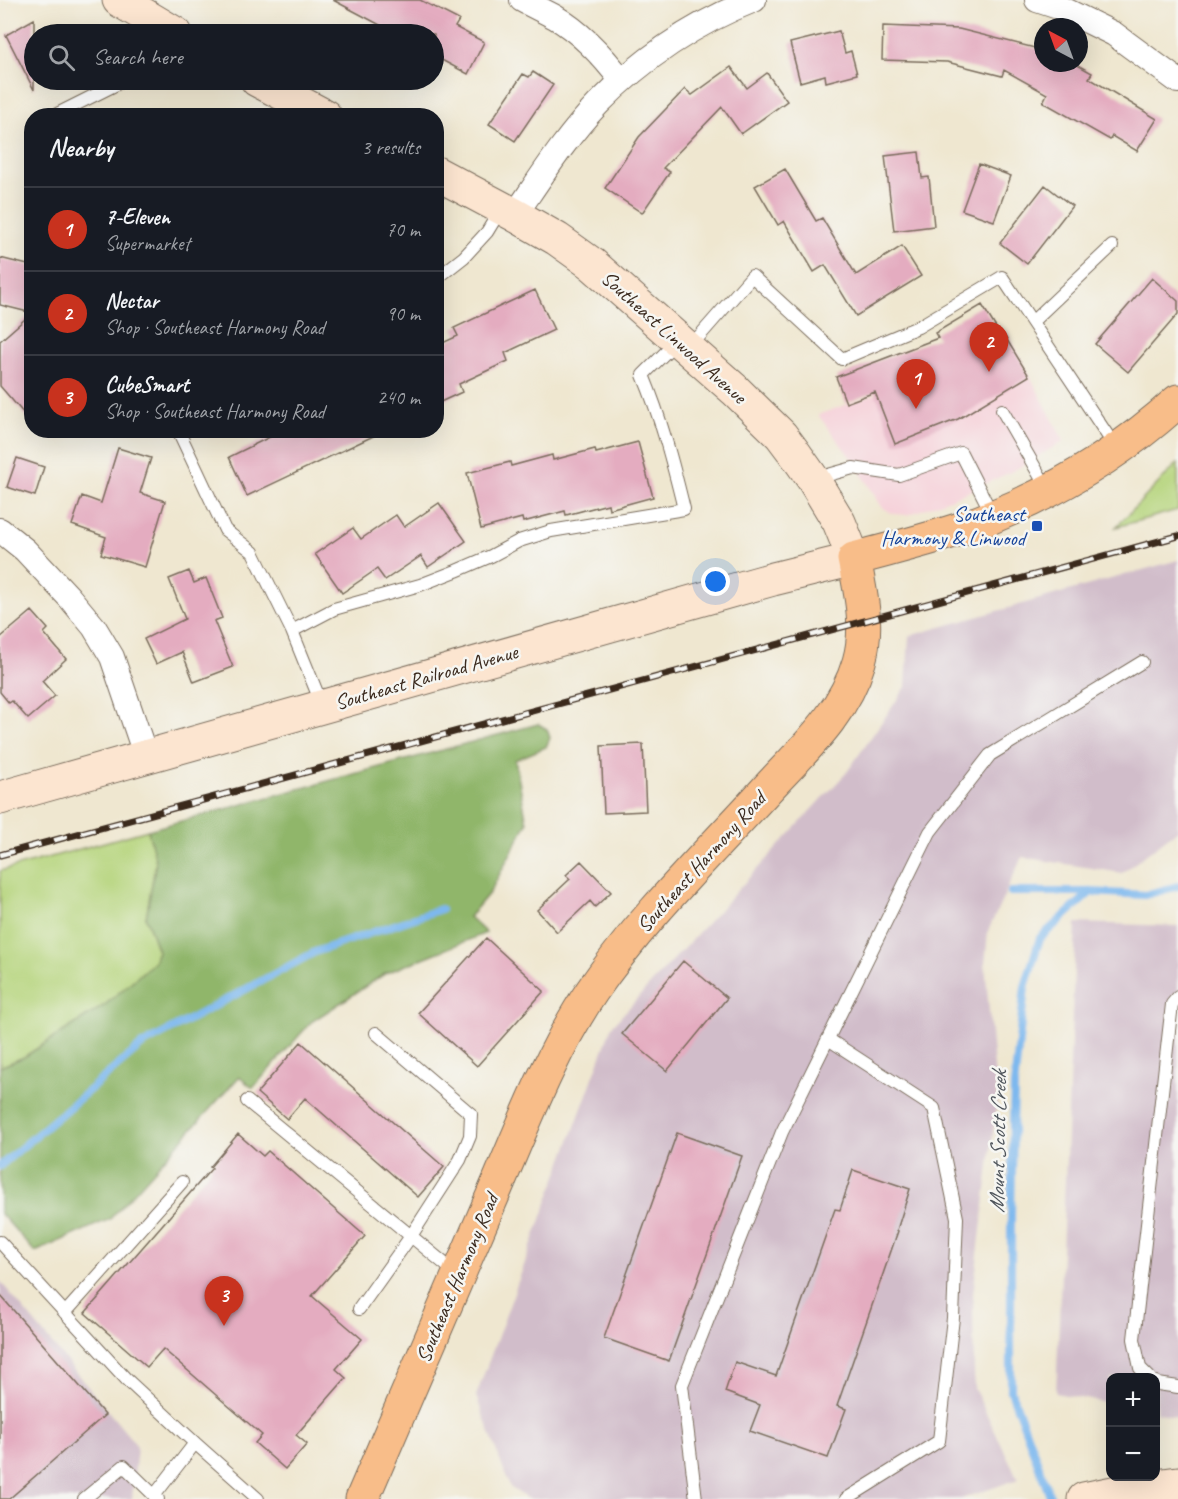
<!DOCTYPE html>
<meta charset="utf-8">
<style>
body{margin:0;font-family:Caveat,sans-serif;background:#20242c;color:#f1f3f6}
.controls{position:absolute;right:18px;bottom:18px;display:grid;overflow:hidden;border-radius:12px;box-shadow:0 6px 24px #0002}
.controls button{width:54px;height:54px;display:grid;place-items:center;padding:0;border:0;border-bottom:2px solid #363941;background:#171b24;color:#f1f3f6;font:30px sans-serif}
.compass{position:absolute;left:1034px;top:18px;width:54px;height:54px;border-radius:50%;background:#171b24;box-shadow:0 6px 24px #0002;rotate:319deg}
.you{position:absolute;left:716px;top:582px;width:21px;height:21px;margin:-15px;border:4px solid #fff;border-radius:50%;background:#1a73e8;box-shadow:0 0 0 9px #1a73e833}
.badge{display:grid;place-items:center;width:39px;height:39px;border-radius:50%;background:#c8321e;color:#fff;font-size:20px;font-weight:700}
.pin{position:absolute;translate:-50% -50px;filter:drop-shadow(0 2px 3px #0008)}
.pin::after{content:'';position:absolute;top:32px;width:21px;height:18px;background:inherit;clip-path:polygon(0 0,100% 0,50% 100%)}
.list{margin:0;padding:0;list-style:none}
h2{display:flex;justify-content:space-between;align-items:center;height:78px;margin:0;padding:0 24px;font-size:26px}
h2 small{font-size:20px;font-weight:400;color:#9ea1a6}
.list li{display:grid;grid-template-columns:39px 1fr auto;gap:18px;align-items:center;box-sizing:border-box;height:84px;padding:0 24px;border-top:2px solid #363941}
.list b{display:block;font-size:22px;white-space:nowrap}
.list p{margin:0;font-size:20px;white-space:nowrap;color:#9ea1a6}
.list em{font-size:20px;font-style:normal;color:#9ea1a6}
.icon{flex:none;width:33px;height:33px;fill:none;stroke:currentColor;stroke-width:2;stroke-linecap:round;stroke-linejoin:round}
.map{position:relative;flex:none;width:1178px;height:1499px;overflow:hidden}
.search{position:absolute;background:#171b24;box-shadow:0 6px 24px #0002;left:24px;top:24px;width:420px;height:66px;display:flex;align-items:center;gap:15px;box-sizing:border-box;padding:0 21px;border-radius:33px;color:#9ea1a6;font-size:22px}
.panel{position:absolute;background:#171b24;box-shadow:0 6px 24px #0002;left:24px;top:108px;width:420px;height:330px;border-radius:24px}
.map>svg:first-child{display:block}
.built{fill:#f6cfd8}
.industrial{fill:#d1bdca}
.green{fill:#b5d47b;stroke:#787f4c;stroke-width:1.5}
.forest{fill:#90b66b;stroke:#667044;stroke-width:1.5}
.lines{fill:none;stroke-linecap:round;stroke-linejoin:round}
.stream{stroke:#7db8ee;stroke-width:8}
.building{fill:#e4acc0}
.lane-casing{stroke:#7a6c5c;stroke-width:14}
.street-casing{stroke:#7a6c5c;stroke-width:26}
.secondary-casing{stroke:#7a6c5c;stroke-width:35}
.primary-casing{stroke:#7a6c5c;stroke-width:35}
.lane{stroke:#fff;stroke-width:12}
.street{stroke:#fff;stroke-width:24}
.secondary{stroke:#fce5d0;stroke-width:33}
.primary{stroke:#f8bd89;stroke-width:33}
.rail-casing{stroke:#3b2a1e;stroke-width:7}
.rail{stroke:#f6f6f2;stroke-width:4.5;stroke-dasharray:14;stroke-linecap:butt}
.transit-dot{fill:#1a4fb4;stroke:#f6f6f2;stroke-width:2}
.labels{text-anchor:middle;stroke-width:5;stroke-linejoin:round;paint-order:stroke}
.street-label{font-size:21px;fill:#3b2a1e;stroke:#f6f6f2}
.transit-label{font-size:21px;fill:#164399;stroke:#f6f6f2;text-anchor:end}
.water-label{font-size:22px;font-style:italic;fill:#4f555c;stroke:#f6f6f2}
</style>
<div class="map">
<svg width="1178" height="1499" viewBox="0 0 1178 1499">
<rect width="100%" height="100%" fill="#f6f6f2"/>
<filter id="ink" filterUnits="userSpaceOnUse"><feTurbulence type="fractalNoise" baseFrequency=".0167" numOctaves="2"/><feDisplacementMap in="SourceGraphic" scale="12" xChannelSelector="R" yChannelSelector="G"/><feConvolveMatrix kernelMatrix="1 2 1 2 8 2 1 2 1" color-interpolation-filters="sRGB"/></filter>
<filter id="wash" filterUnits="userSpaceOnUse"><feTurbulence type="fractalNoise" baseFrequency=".008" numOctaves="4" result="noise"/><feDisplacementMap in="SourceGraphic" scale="24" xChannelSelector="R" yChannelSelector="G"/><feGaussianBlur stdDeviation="1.35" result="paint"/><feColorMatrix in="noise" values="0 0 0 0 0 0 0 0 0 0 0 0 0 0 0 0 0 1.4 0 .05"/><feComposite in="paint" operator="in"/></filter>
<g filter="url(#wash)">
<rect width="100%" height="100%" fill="#efe7d0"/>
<path class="built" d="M 1006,330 L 1064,441 L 1013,471 L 965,493 L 908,515 L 893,514 L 882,507 L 852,459 L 818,415 L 941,370 Z"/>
<path class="industrial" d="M 1178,560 L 1178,830 L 1122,873 L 1022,857 L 988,931 L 985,965 L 997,1101 L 973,1294 L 974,1388 L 1018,1479 L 961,1499 L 528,1499 L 510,1487 L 476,1396 L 612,1026 L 847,772 L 906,687 L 909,636 Z
M 1076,923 L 1178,926 L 1178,1417 L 1156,1412 L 1156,1378 L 1110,1378 L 1110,1404 L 1056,1393 Z
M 0,1281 L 137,1446 L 132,1499 L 0,1499 Z"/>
<path class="green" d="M 1178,463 L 1178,510 L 1116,527 Z
M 148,830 L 156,861 L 146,918 L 158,951 L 154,962 L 105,1005 L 24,1057 L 0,1067 L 0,871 Z"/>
<path class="forest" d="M 538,724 L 547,729 L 550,738 L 546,747 L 515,760 L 527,823 L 490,892 L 469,917 L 486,933 L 386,973 L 311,1022 L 253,1088 L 239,1077 L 110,1219 L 35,1252 L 0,1213 L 0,1067 L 24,1057 L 105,1005 L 154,962 L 158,951 L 146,918 L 156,862 L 148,830 Z"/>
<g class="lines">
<path class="stream" d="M 1011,892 L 1091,892 L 1145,895 L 1178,886
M 0,1166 L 142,1045 L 315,952 L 441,909
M 1051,1499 L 1011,1391 L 1011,1214 L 1014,1086 L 1025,987 L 1040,938 L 1091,892"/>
</g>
<g id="blocks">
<path class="building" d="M 333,0 L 420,0 L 459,20 L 455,27 L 484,42 L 468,74 L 434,56 L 434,34 L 397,34 Z
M 34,19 L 34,90 L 6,35 Z
M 883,26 L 959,29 L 1043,50 L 1043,63 L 1074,63 L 1092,73 L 1089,78 L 1157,119 L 1137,151 L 1112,136 L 1110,140 L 1043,102 L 1047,94 L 1004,70 L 1002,76 L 947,62 L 882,60 Z
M 839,31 L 845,53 L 851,51 L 857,74 L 826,82 L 825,75 L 800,82 L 790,43 Z
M 731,67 L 747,88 L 767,73 L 787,101 L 741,134 L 722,107 L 663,168 L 670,172 L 642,213 L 605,188 L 639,137 L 685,89 L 692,95 Z
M 533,72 L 553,85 L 515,141 L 489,124 L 523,74 L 529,77 Z
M 919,152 L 922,178 L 929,177 L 934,226 L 894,231 L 885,156 Z
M 979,164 L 1011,176 L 994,221 L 962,210 Z
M 785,169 L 816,221 L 822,218 L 856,275 L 902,246 L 921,276 L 856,316 L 825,265 L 814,272 L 784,221 L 778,225 L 755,186 Z
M 1045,185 L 1072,206 L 1027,264 L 1000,243 Z
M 0,258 L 32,266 L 32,313 L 0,305 Z
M 1152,278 L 1178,301 L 1178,314 L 1128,372 L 1095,344 Z
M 535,290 L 554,330 L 505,353 L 508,361 L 459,384 L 462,392 L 436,404 L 436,346 L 458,336 L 454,328 Z
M 982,305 L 1001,336 L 1004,335 L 1029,376 L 958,419 L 895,444 L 875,392 L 846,403 L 836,377 L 938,338 L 935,333 Z
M 32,313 L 32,423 L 0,386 L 0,341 Z
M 284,430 L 386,430 L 247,496 L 229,457 Z
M 638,442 L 653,497 L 609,509 L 608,504 L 566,515 L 565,511 L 523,522 L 522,518 L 481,529 L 467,473 L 510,462 L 511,466 L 552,455 L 553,460 L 595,449 L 596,453 Z
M 118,448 L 151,458 L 140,493 L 165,501 L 145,567 L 101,554 L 106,537 L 72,525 L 82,496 L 101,503 Z
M 17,458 L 44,467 L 35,496 L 7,487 Z
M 439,503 L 466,541 L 428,567 L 421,556 L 385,580 L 377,569 L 342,593 L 315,554 L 353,528 L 361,539 L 396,515 L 404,527 Z
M 189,571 L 194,583 L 206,578 L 222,618 L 214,621 L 233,667 L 194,682 L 182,652 L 156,664 L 144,639 L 185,619 L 169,579 Z
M 32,611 L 48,629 L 44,633 L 66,659 L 42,681 L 55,696 L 28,719 L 12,701 L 9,703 L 0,692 L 0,638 Z
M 643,744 L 646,811 L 604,813 L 601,746 Z
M 581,861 L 611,892 L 595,907 L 590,901 L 557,932 L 537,910 L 570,879 L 566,875 Z
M 486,938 L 544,991 L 477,1066 L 418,1013 Z
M 683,961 L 727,998 L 667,1071 L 622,1034 Z
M 301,1042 L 444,1167 L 418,1197 L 305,1098 L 287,1119 L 257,1093 Z
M 677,1133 L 742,1156 L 669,1361 L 604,1338 Z
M 238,1134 L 263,1156 L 268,1151 L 365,1236 L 312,1296 L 362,1339 L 336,1369 L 346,1378 L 296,1435 L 307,1444 L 285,1469 L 255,1443 L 262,1435 L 163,1349 L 147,1367 L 85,1313 L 212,1168 L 210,1167 Z
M 853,1170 L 910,1189 L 897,1230 L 898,1231 L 837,1406 L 846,1409 L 828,1458 L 750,1431 L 760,1405 L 725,1392 L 735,1362 L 776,1376 L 835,1209 L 840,1210 Z
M 0,1295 L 105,1415 L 9,1499 L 0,1499 Z"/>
</g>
</g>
<g filter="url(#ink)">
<use href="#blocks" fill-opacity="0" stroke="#7a6c5c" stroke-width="1.5"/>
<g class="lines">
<defs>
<path id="lane" d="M 53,116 L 125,80
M 436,279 L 464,257 L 487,232 L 501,209
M 1032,322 L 1112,246
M 689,348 L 752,276 L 842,359 L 918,327 L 1002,277 L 1116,448
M 1002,410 L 1048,490
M 178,430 L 225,530 L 253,552 L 292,631 L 322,705
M 814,479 L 853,468 L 899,475 L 961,453 L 993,516
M 292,631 L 334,609 L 420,585 L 456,571 L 491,556 L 519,541 L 551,531 L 684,509 C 673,464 661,418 643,375 L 677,341
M 828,1039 L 934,1108 L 957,1218 L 953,1318 L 939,1441 L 846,1499
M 247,1101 L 457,1274
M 0,1242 L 126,1379 L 195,1443
M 359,1309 L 411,1236 L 460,1160 L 470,1136 L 471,1114 L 376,1033
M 65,1313 L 182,1182
M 1150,1378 L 1140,1368 L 1134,1339 L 1172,1004 L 1178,997
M 1156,1382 L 1158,1384 L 1178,1387
M 154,1496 L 195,1443 L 258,1499
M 84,1499 L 124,1466 L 158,1499
M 696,1499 L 682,1385 L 782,1132 L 930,832 L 990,755 L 1142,662"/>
<path id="street" d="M 522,0 C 533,6 544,11 555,17 C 582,33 603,56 622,81
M 1037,0 L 1061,8 L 1114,34 L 1178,81
M 515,215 C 541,177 566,137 598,104 C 642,59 695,23 754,0
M 0,530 L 25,550 L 69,597 L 94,627 L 112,657 L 146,757"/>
<path id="secondary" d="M 119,0 L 176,34
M 257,80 L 325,116
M 0,798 L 773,579 L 854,559 L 839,522 L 813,479 L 796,455 L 781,435 L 735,390 L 592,264 L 557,239 L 515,215 L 436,173
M 1084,1499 L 1133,1489 L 1178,1483"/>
<path id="primary" d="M 362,1499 C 407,1395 451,1291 496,1188 C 525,1121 551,1052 592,991 C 642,918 707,855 767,789 C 803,750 844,714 859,662 C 869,627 861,594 854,559 C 890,549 928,540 963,528 C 1042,500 1116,457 1178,401"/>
</defs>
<use href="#lane" class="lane-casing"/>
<use href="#street" class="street-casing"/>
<use href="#secondary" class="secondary-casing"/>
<use href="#primary" class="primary-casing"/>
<use href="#lane" class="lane"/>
<use href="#street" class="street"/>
<use href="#secondary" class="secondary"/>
<use href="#primary" class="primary"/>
<defs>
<path id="rail" d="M 0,855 L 1178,536"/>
</defs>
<use href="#rail" class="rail-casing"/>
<use href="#rail" class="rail"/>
</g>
</g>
<rect class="transit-dot" x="1031" y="520" width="12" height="12" rx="3"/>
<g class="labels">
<g class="street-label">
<text transform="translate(674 337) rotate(42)" y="7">Southeast Linwood Avenue</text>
<text transform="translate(426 677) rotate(-16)" y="7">Southeast Railroad Avenue</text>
<text transform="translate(701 862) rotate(-48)" y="7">Southeast Harmony Road</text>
<text transform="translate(457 1278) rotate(-67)" y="7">Southeast Harmony Road</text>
</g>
<g class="transit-label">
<text x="1025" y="521">Southeast<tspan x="1025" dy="24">Harmony &amp; Linwood</tspan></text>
</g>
<g class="water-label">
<text transform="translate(997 1142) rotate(-89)" y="8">Mount Scott Creek</text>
</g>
</g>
</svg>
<div class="controls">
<button>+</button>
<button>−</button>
</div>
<svg class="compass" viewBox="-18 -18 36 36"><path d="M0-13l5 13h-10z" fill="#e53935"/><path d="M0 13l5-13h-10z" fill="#9ea1a6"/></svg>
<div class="you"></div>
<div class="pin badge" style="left:916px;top:409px">1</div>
<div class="pin badge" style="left:989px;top:372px">2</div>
<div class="pin badge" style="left:224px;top:1326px">3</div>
<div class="search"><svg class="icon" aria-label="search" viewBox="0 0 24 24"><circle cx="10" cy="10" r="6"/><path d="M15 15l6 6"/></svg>Search here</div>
<section class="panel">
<h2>Nearby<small>3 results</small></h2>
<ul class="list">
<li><span class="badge">1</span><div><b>7-Eleven</b><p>Supermarket</p></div><em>70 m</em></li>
<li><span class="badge">2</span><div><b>Nectar</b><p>Shop · Southeast Harmony Road</p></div><em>90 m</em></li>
<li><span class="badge">3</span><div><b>CubeSmart</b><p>Shop · Southeast Harmony Road</p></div><em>240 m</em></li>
</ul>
</section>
</div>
